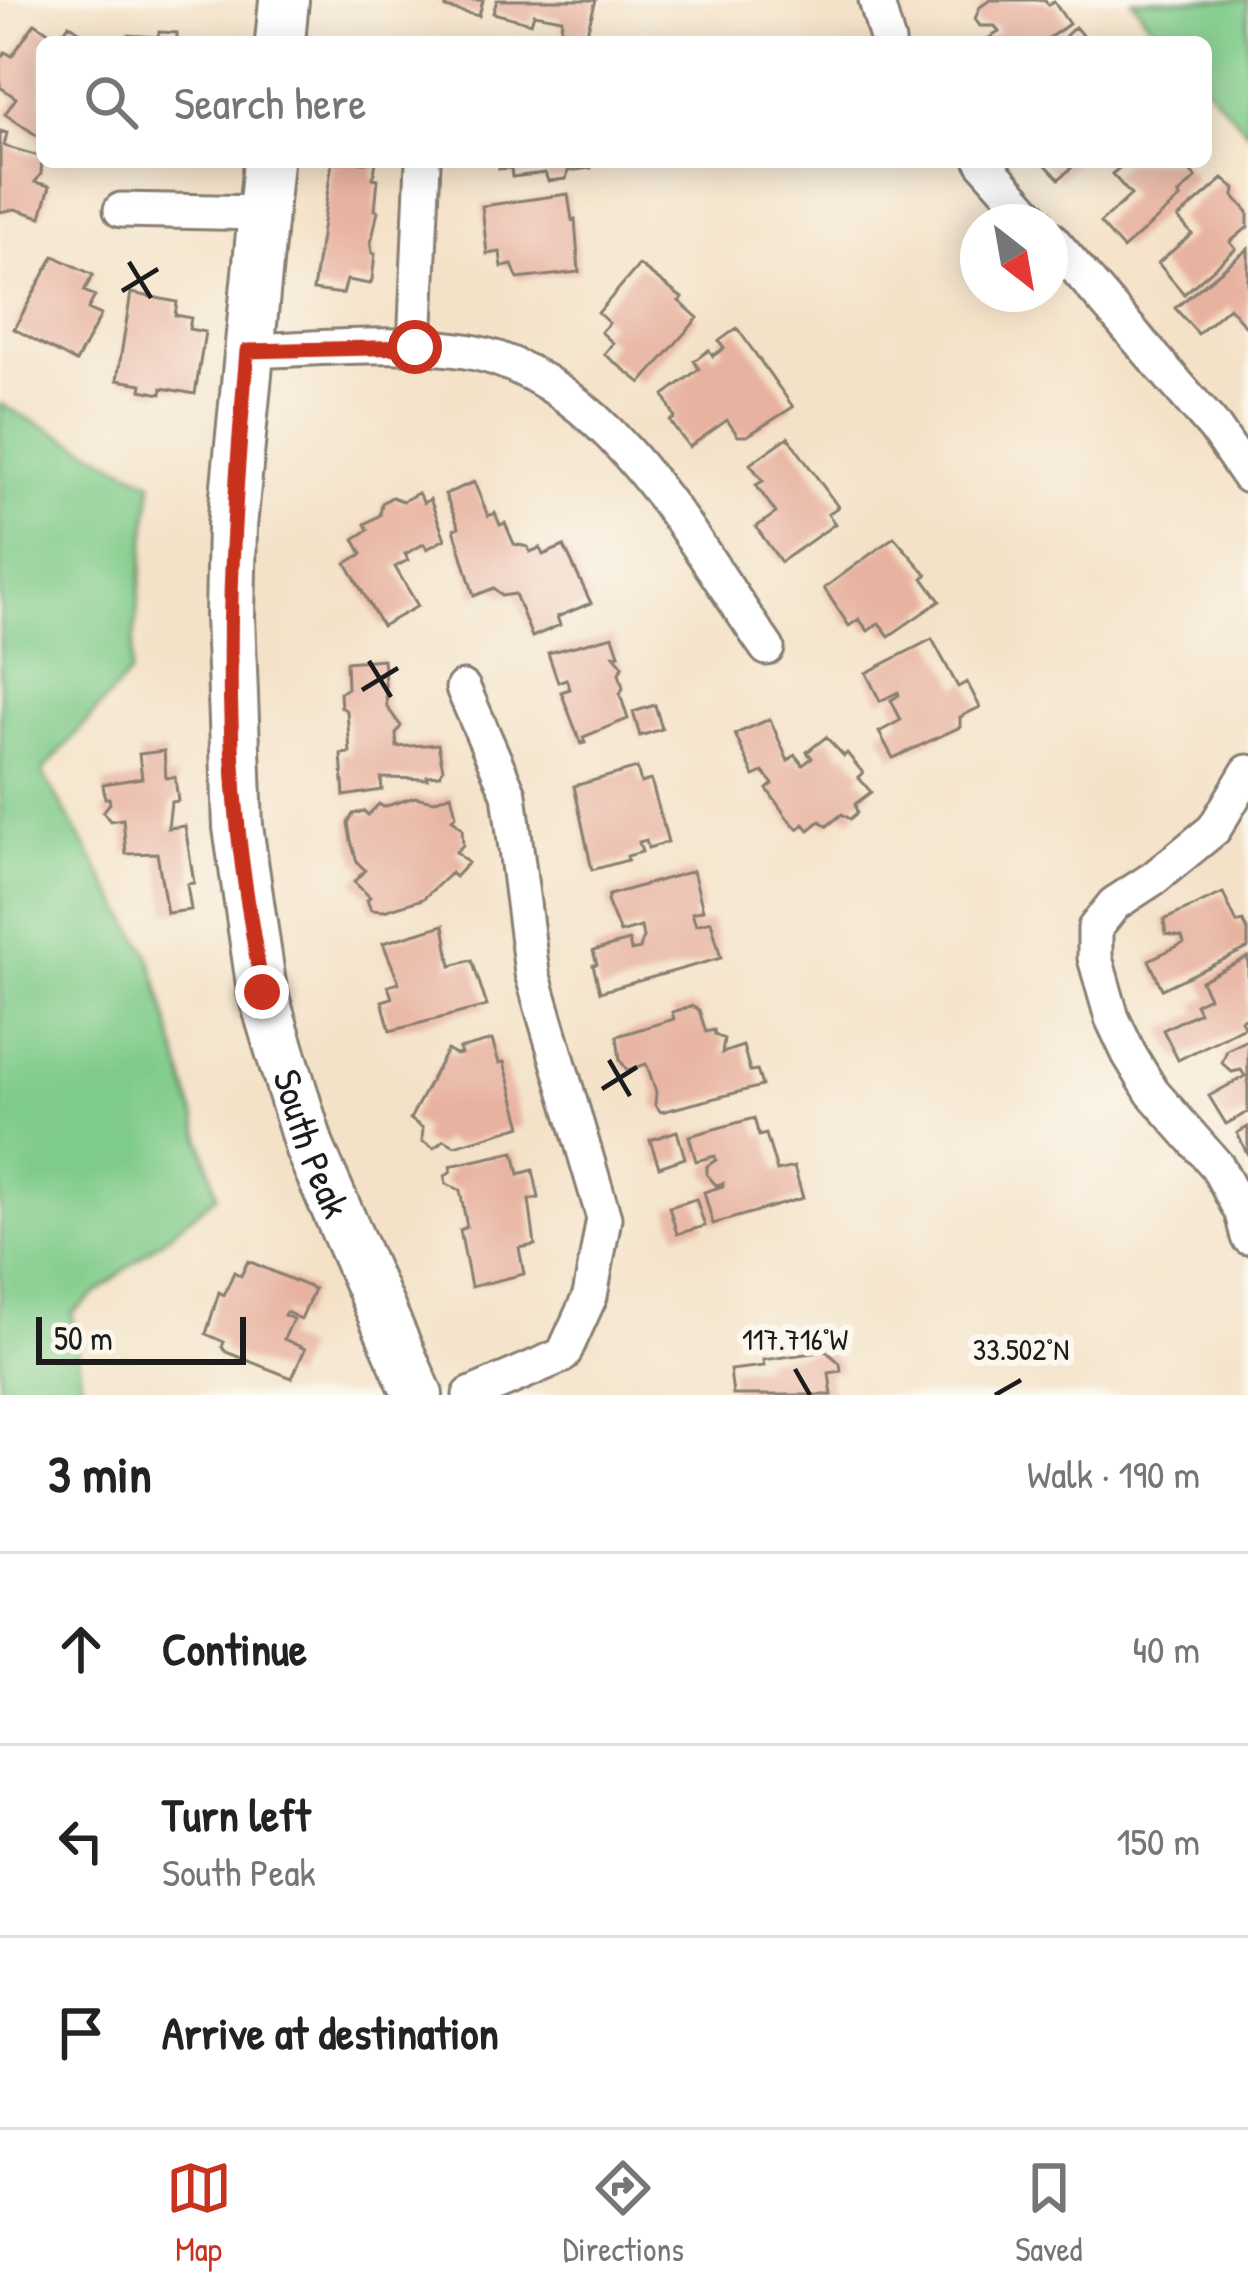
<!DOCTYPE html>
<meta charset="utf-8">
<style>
body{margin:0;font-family:"Patrick Hand",sans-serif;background:#f6f6f6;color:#222}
.compass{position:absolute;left:960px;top:204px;width:108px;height:108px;border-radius:50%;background:#fff;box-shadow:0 6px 30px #0003;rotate:149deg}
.scale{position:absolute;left:36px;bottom:30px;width:210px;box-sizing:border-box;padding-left:12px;border:6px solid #1c1c1c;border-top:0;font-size:33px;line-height:42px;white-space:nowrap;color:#1c1c1c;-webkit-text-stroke:9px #fbf7ec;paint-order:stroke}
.stop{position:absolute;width:36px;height:36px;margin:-27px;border:9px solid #c8321e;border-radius:50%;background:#fff}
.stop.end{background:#c8321e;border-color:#fff;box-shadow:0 3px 12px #0008}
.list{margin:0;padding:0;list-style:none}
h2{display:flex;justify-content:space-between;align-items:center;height:156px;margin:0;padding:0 48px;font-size:51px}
h2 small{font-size:39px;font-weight:400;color:#767676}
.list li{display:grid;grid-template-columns:78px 1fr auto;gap:36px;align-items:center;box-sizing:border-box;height:192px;padding:0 48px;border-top:3px solid #e0e0e0}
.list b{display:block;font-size:45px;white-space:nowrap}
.list p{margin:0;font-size:39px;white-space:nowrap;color:#767676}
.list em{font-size:39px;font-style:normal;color:#767676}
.icon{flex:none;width:66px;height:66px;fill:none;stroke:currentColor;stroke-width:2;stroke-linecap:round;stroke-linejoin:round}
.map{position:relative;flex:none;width:1248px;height:1395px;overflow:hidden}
.search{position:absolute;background:#fff;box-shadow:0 6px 30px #0003;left:36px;right:36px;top:36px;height:132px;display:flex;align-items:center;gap:30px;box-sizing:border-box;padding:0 42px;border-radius:18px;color:#767676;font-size:45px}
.sheet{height:732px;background:#fff}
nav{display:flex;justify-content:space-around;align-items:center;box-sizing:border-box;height:168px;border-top:3px solid #e0e0e0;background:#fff;font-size:33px;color:#767676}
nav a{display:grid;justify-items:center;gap:6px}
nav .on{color:#c8321e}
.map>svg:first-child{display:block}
.green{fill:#7fcb89;stroke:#4e7452;stroke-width:3}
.building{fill:#e8b2a0}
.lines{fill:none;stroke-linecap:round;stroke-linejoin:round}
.street-casing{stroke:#887f72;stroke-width:39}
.secondary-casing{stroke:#887f72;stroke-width:54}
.street{stroke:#fff;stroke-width:33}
.secondary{stroke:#fff;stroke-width:48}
.route{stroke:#c8321e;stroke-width:15}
.ticks{fill:none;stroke:#1c1c1c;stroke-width:4.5}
.labels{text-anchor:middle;stroke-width:12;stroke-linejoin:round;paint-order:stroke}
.street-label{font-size:39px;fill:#1c1c1c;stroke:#fbf7ec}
.ticks-label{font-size:30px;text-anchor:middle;fill:#1c1c1c;stroke:#fbf7ec;stroke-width:12;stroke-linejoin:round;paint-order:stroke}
</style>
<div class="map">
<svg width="1248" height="1395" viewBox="0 0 1248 1395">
<rect width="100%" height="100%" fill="#fbf7ec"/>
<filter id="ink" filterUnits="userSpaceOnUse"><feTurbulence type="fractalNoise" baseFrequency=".00833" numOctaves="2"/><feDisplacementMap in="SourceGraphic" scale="24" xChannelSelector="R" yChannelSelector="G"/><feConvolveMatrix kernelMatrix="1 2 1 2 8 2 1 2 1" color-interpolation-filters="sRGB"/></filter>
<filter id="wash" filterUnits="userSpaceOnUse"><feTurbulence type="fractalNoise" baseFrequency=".004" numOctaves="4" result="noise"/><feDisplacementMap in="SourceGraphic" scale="48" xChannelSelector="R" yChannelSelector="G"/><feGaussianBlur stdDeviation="2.7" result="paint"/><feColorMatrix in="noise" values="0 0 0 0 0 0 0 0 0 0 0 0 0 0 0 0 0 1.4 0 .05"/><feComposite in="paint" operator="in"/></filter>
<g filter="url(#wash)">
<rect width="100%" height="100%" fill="#f4e2c8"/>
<path class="green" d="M 1132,0 L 1248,0 L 1248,132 L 1206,87 L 1206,42 L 1163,42 Z
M 0,404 L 152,482 L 130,673 L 42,772 L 150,957 L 217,1195 L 72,1313 L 83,1395 L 0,1395 Z"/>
<g id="blocks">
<path class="building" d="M 435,0 L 483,0 L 479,16 L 446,8 L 446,5 Z
M 497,0 L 596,0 L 587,32 L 569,35 L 561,30 L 562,19 L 534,14 L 531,23 L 493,13 Z
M 990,0 L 1045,0 L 1048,5 L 1054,2 L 1069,24 L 1043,42 L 982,42 L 999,32 L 995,26 L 980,26 L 975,19 L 980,7 Z
M 35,23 L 59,39 L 69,24 L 95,42 L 42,42 L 42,139 L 5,114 L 16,98 L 0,87 L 0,60 L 5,52 L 12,56 Z
M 1075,27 L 1088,42 L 1059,42 Z
M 159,32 L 177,33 L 177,42 L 128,42 L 128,35 L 158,37 Z
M 0,131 L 7,133 L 4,146 L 42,157 L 41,174 L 35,182 L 50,186 L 41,217 L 15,209 L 0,212 Z
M 332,162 L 376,162 L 373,178 L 378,179 L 375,210 L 378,211 L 371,243 L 372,253 L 375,254 L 372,280 L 370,284 L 347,280 L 343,294 L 313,290 Z
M 498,162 L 590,162 L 591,168 L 568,171 L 566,179 L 548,181 L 545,173 L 512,177 L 511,168 L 499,169 Z
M 1043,162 L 1078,162 L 1059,179 Z
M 1126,162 L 1182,162 L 1196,178 L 1178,195 L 1181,198 L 1123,249 L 1100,223 L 1131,195 L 1112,174 Z
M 1223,179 L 1235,188 L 1234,196 L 1248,212 L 1248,227 L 1230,242 L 1236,249 L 1184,294 L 1158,263 L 1192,234 L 1178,218 Z
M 568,194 L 572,220 L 575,219 L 579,272 L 518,279 L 512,265 L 502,267 L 500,252 L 487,254 L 482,206 Z
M 1248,249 L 1248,329 L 1229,307 L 1198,334 L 1175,308 Z
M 54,256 L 93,275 L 84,291 L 95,296 L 88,309 L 101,315 L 76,362 L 14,329 Z
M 639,265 L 682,298 L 679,301 L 698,318 L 641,383 L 604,354 L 613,343 L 601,332 L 609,323 L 598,313 Z
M 131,293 L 177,302 L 175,315 L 191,318 L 189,329 L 205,332 L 195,394 L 162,388 L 161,394 L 141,390 L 142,384 L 117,380 Z
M 737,328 L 793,407 L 747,436 L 738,436 L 727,420 L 689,447 L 670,421 L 675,418 L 664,395 L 699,369 L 694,361 L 709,350 L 713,356 L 724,348 L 719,341 Z
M 788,437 L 838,507 L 828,514 L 835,524 L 781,562 L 756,527 L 776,513 L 756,485 L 763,481 L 750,464 Z
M 474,482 L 488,516 L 495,513 L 500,525 L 505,523 L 514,544 L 528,547 L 530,552 L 540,548 L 543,555 L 564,546 L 591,603 L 557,617 L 560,625 L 532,637 L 515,594 L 502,596 L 494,588 L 474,596 L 454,529 L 459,527 L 445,494 Z
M 418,493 L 424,503 L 430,499 L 445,539 L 427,549 L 424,544 L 405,554 L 408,560 L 395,567 L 418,606 L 382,626 L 346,563 L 362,554 L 354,539 L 368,530 L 365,524 L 380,515 L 382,503 L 392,497 L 403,501 Z
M 894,537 L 927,575 L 923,578 L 940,601 L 889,636 L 879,623 L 868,631 L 859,619 L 849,626 L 824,588 Z
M 613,636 L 619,654 L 614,655 L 623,666 L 619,673 L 623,688 L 620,694 L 628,719 L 583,737 L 585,743 L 581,744 L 561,692 L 570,689 L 566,679 L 558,682 L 548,653 Z
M 932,639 L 958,687 L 967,682 L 980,707 L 960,717 L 960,727 L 893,758 L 879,732 L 901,720 L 891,700 L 899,695 L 898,692 L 880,701 L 866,673 Z
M 383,659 L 387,707 L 401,726 L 396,734 L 397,747 L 438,744 L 443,769 L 440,775 L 427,776 L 428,779 L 381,778 L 382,790 L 344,796 L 341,754 L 350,753 L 347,711 L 341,707 L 340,693 L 347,688 L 346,662 Z
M 655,705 L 662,729 L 640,736 L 633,712 Z
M 770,719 L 788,761 L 795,755 L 803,765 L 812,758 L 807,752 L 826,737 L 844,756 L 847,753 L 863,773 L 858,777 L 871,792 L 855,804 L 857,813 L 850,819 L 842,814 L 827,826 L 820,821 L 809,830 L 804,824 L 798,829 L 788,819 L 767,789 L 773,784 L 763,772 L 754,776 L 735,734 Z
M 164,751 L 166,778 L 175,777 L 178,801 L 171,802 L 168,828 L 185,826 L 194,883 L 187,884 L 191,910 L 167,913 L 157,853 L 126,854 L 123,819 L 110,821 L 103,812 L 110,803 L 109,798 L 105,798 L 103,784 L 142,778 L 139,754 Z
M 637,768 L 641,783 L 651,780 L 668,842 L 648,848 L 646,840 L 639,842 L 642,852 L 627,856 L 628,860 L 592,870 L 574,786 Z
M 451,794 L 456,815 L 452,819 L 462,828 L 463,845 L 456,852 L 468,863 L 455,877 L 451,873 L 423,899 L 384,911 L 371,910 L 367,900 L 370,897 L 354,882 L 365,870 L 357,862 L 351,841 L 348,823 L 353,814 L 364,811 L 368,815 L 379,804 L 383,807 L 415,797 L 434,801 Z
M 693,871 L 703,910 L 692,913 L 696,925 L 711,921 L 721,958 L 600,992 L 593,965 L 597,964 L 593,951 L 629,941 L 631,951 L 640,949 L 643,937 L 641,927 L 620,933 L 607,901 L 609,895 Z
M 1223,893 L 1237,923 L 1243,921 L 1248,932 L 1248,948 L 1162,989 L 1149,960 L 1184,943 L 1182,937 L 1166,934 L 1164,920 Z
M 444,925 L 451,966 L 472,960 L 487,1006 L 390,1031 L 382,1001 L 392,998 L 388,986 L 399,983 L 383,943 Z
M 1248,957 L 1248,1016 L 1241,1020 L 1244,1027 L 1178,1060 L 1163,1030 L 1199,1012 L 1195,1004 L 1209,997 L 1201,981 Z
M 692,1006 L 699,1010 L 706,1032 L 714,1030 L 715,1035 L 724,1039 L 722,1053 L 743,1046 L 750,1071 L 757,1070 L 762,1086 L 661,1112 L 655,1105 L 656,1092 L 648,1068 L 646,1064 L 627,1070 L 620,1060 L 617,1036 L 674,1019 L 672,1012 Z
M 492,1040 L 499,1063 L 504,1062 L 522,1126 L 455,1146 L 444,1140 L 434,1148 L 422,1141 L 423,1128 L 410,1119 L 447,1050 L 456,1055 L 461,1054 L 459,1049 Z
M 1248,1040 L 1248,1112 L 1226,1124 L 1209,1096 L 1245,1076 L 1241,1070 L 1232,1072 L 1222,1063 L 1227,1050 Z
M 754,1118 L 759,1136 L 766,1134 L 777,1171 L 794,1167 L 803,1198 L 713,1224 L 704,1192 L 723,1186 L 723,1183 L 716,1185 L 707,1175 L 707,1166 L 716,1160 L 715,1156 L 696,1161 L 689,1136 Z
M 1248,1127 L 1248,1155 L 1237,1133 Z
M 677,1131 L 685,1158 L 659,1167 L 650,1140 Z
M 514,1152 L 519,1174 L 533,1170 L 539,1198 L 529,1200 L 535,1245 L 519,1248 L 524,1274 L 471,1287 L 460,1230 L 467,1227 L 460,1190 L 446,1184 L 445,1176 L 451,1171 L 450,1166 Z
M 696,1199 L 705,1226 L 677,1234 L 669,1207 Z
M 248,1261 L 314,1289 L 301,1319 L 286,1312 L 284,1315 L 293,1319 L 284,1339 L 305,1349 L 292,1378 L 226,1352 L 222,1347 L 224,1342 L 206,1334 L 219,1292 L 224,1295 L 234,1272 L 241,1276 Z
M 826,1351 L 840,1363 L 841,1371 L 829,1373 L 832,1395 L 733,1395 L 730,1370 L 764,1366 L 763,1360 Z"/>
</g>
</g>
<g filter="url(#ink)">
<use href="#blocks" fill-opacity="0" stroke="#887f72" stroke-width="3"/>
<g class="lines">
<defs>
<path id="street" d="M 876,0 L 888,42
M 983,162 L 1036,222
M 121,210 L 262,213
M 1050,238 L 1215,428 L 1248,476
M 415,347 L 423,162
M 247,351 C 315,349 432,337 495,358 C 620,400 695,546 767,648
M 463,688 L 509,794 L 532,973 L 604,1218 L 590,1296 L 563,1355 L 470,1395
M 1248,772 L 1214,829 L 1154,878 L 1114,904 L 1095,928 L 1095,958 L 1112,1018 L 1129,1054 L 1152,1092 L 1217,1166 L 1242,1213 L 1248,1237"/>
<g id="secondary">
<path d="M 280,42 L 284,0"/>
<path id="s1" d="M 268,162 L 232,526 L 230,616 L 238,827 L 262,991 L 310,1149 L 418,1395"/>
</g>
</defs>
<use href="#street" class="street-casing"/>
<use href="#secondary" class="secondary-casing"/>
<use href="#street" class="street"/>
<use href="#secondary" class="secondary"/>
</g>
</g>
<g class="lines" filter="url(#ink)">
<path class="route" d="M 262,992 C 254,937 243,883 238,828 C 222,669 233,510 247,351 L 415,347"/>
</g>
<path class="ticks" d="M 129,262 L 151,298M 122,291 L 158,269M 369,661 L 391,697M 362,690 L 398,668M 609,1060 L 630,1096M 602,1089 L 637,1067M 795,1369 L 810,1395M 995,1395 L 1021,1380"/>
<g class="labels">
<g class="street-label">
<text dy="14" stroke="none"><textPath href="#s1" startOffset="993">South Peak</textPath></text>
</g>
</g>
<g class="ticks-label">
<text x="795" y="1350">117.716°W</text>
<text x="1021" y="1360">33.502°N</text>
</g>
</svg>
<svg class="compass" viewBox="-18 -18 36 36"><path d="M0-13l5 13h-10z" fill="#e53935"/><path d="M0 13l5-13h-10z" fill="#767676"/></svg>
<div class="scale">50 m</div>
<div class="stop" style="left:415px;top:347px"></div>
<div class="stop end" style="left:262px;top:992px"></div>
<div class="search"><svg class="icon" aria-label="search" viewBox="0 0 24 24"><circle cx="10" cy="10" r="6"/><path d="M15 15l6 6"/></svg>Search here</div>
</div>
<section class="sheet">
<h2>3 min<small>Walk · 190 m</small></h2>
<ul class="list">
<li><svg class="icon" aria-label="ahead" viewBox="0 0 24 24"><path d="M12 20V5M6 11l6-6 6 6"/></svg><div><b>Continue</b></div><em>40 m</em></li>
<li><svg class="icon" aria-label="left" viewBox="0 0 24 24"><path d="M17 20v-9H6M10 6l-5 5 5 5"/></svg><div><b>Turn left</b><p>South Peak</p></div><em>150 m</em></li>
<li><svg class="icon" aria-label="arrive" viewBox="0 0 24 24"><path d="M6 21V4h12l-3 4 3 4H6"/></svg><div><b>Arrive at destination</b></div></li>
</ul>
</section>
<nav>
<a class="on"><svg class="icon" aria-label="map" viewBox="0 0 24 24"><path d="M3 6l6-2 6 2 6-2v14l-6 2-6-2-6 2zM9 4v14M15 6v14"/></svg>Map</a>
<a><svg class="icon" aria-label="directions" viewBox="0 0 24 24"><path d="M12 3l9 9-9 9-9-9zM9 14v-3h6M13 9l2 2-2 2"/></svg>Directions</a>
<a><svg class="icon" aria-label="saved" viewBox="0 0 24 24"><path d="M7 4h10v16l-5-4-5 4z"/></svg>Saved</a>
</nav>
